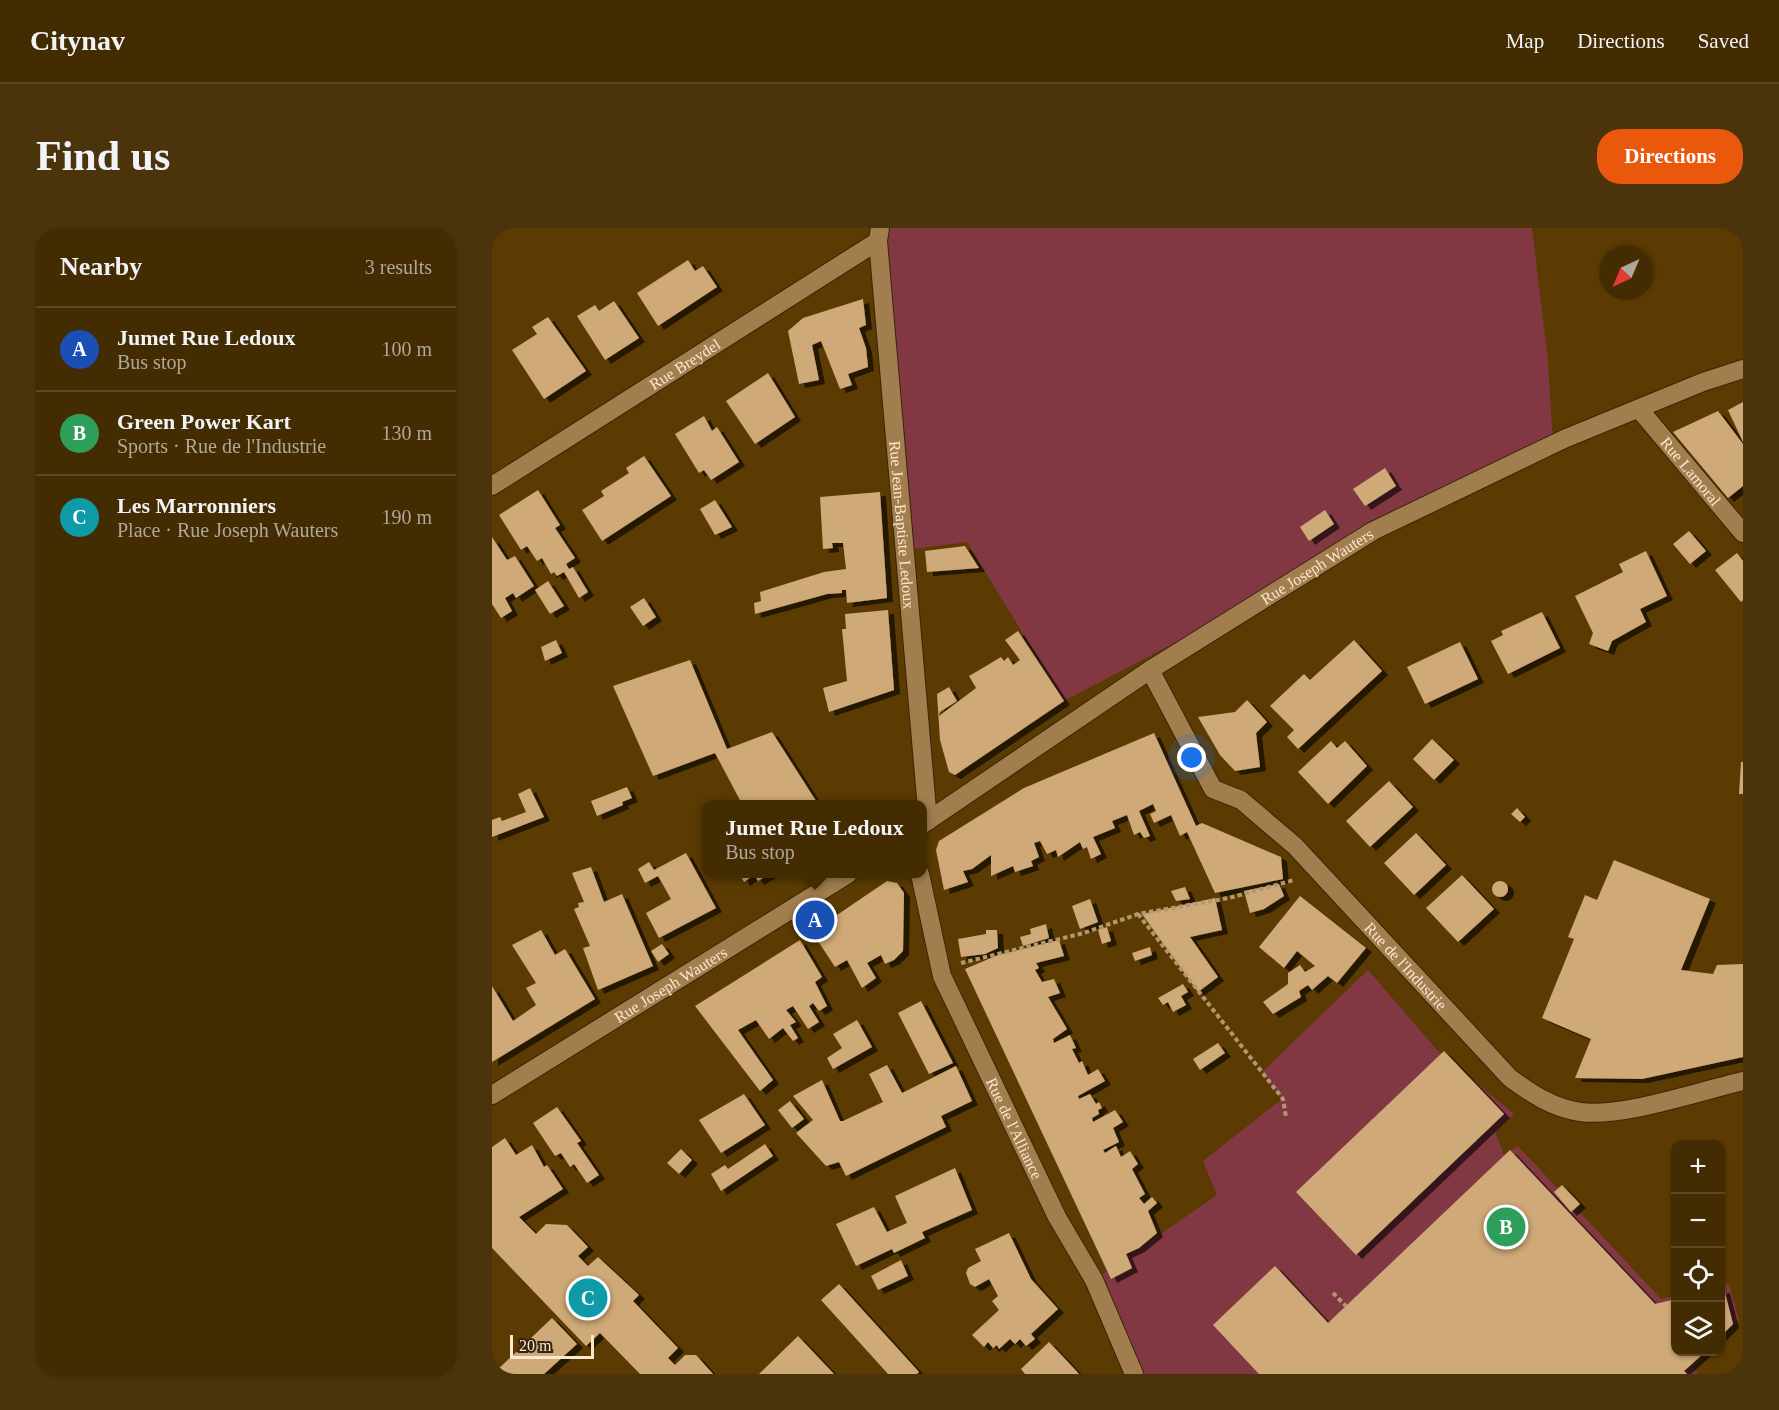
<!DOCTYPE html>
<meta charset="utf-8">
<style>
body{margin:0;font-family:"Times New Roman",serif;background:#4b340c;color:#f1f3f6}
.controls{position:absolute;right:18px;bottom:18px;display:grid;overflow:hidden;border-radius:12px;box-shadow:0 2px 4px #0004}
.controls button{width:54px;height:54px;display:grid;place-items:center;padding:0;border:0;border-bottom:2px solid #5c4824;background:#442c02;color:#f1f3f6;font:30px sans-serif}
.compass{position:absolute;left:1107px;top:18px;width:54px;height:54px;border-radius:50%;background:#442c02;box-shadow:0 2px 4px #0004;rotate:224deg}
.scale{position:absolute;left:18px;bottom:15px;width:84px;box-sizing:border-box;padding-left:6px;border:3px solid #fbe7ce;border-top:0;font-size:16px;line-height:21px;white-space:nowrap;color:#fbe7ce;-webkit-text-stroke:4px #342611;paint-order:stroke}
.you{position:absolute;left:700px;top:530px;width:21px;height:21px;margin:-15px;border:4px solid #fff;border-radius:50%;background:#1a73e8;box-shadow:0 0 0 9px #1a73e833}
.badge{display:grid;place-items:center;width:39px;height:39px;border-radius:50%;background:#ea580c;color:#fff;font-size:20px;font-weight:700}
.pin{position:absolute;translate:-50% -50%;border:3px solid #fff;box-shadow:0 2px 6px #0006}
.popup{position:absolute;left:210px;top:572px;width:225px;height:78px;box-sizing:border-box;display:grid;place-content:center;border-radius:12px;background:#442c02;filter:drop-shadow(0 2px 4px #0005);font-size:20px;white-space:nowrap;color:#afa799}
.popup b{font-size:22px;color:#f1f3f6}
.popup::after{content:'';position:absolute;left:50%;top:100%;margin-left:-12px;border:12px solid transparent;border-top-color:#442c02}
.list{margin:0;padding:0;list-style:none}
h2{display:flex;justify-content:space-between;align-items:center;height:78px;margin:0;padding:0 24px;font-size:26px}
h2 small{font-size:20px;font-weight:400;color:#afa799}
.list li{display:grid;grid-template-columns:39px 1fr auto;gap:18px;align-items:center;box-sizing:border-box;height:84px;padding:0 24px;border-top:2px solid #5c4824}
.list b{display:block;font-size:22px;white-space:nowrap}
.list p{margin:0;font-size:20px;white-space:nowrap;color:#afa799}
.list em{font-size:20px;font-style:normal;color:#afa799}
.icon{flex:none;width:33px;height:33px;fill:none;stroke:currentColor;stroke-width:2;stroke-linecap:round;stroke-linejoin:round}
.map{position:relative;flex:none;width:1251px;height:1146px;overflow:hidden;border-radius:24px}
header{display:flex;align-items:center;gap:36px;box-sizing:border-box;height:84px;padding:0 30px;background:#442c02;border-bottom:2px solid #5c4824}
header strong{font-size:28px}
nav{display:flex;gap:33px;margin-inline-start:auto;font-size:21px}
.intro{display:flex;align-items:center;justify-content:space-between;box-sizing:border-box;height:144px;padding:0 36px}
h1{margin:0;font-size:42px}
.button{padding:15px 27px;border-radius:24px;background:#ea580c;color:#fff;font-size:21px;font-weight:700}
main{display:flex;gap:36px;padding:0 36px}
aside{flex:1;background:#442c02;border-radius:24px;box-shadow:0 2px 4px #0004}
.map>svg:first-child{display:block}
.green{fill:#823842}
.building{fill:#cfa977;filter:url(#shadow)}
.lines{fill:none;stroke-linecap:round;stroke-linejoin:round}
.street-casing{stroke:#37250b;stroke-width:20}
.secondary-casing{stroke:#37250b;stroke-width:20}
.path{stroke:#b19870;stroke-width:4;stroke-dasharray:4.5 3;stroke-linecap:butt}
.street{stroke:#a27e4e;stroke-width:18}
.secondary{stroke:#a27e4e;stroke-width:18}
.labels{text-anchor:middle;stroke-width:6;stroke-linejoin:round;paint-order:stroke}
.street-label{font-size:16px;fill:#fbe7ce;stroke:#342611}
</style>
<header>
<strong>Citynav</strong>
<nav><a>Map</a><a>Directions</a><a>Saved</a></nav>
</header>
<div class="intro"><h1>Find us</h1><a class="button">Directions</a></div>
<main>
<aside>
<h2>Nearby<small>3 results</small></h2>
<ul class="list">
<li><span class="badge" style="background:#1a4fb4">A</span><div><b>Jumet Rue Ledoux</b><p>Bus stop</p></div><em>100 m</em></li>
<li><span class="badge" style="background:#2e9e5b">B</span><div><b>Green Power Kart</b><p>Sports · Rue de l'Industrie</p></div><em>130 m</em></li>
<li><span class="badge" style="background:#0f9aa8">C</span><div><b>Les Marronniers</b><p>Place · Rue Joseph Wauters</p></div><em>190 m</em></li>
</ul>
</aside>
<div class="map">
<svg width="1251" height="1146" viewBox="0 0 1251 1146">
<defs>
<filter id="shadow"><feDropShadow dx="6" dy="4" stdDeviation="0" flood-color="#0009"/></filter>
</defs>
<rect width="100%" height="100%" fill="#5b3b02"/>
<path class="green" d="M 388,0 L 1040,0 L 1056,133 L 1061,216 L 572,473 L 475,314 L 422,321 L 386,13 Z
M 876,742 L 946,823 L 1022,886 L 1003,904 L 1012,927 L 1026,918 L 1169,1071 L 1183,1068 L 1184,1124 L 1216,1124 L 1200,1139 L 1206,1146 L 645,1146 L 602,1052 L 725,967 L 711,933 L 790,871 L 770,844 Z
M 1237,1056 L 1247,1092 L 1229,1110 L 1229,1058 Z"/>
<path class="building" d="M 196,32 L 203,43 L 211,38 L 225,59 L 166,98 L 145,65 Z
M 371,71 L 374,97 L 367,100 L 374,120 L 376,139 L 356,146 L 360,157 L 348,161 L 329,113 L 320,117 L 327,152 L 307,156 L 296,103 L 311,90 Z
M 122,73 L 147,110 L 113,132 L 85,88 L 103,77 L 107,83 Z
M 56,89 L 94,143 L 52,171 L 20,122 L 45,106 L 40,99 Z
M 276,145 L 303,189 L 263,216 L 234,173 Z
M 1251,174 L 1251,214 L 1236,182 Z
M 1226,183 L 1251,216 L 1251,258 L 1236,270 L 1181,204 Z
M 212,188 L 220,203 L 225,199 L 247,234 L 219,252 L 212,242 L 207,245 L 183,206 Z
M 152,228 L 179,268 L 110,313 L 90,282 L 112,268 L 109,263 L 137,245 L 134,240 Z
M 893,240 L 904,258 L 873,278 L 861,261 Z
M 46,262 L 68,297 L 63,300 L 83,330 L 74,336 L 77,341 L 81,339 L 96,364 L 87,370 L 72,344 L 65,348 L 62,344 L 59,346 L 50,330 L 45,333 L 35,318 L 29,322 L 7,287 Z
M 388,264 L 395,370 L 355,375 L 354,362 L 350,362 L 350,365 L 335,366 L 263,386 L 262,375 L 269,373 L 268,364 L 332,344 L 354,341 L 351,315 L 340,315 L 341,320 L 331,321 L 328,269 Z
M 223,272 L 240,299 L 223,307 L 208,281 Z
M 833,282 L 842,296 L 817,313 L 808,299 Z
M 1197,303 L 1214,323 L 1198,336 L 1181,316 Z
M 0,309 L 15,332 L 23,328 L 42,358 L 24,370 L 21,365 L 13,370 L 20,383 L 9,390 L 0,376 Z
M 473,318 L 487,340 L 435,344 L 433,323 Z
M 1154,323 L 1175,368 L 1148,381 L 1154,394 L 1120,413 L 1116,423 L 1097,416 L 1101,405 L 1083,368 L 1131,344 L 1127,336 Z
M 1245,325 L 1251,333 L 1251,372 L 1249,374 L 1223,342 Z
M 56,353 L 72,378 L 58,386 L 43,362 Z
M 152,370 L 164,389 L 151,398 L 138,379 Z
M 396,382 L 402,462 L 337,484 L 331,460 L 355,453 L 350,401 L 354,401 L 353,386 Z
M 1050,384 L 1068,420 L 1016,446 L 999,413 L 1011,407 L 1009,403 Z
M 526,403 L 572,473 L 463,547 L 457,544 L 448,512 L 445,466 L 457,459 L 465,473 L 448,484 L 447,488 L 484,460 L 477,448 L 489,441 L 509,429 L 512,433 L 516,429 L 521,437 L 528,432 L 513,412 Z
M 64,412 L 70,425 L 53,433 L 49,419 Z
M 862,412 L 890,443 L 806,521 L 795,509 L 802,502 L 778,478 L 812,446 L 818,452 Z
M 968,414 L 986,451 L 933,476 L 915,439 Z
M 198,432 L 235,521 L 280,504 L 326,576 L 250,576 L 223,525 L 161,548 L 121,458 Z
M 755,472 L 775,494 L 764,505 L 768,539 L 743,543 L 728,527 L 706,489 L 743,484 Z
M 662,505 L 704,598 L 710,595 L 789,629 L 791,651 L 723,665 L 695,604 L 688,608 L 679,587 L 662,595 L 658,586 L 664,583 L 661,576 L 647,583 L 658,608 L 652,610 L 648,604 L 642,607 L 635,587 L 620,593 L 623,600 L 601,609 L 609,626 L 599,631 L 595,619 L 591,621 L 588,614 L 566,629 L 564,622 L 555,626 L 548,613 L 542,615 L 547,629 L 539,633 L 541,638 L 523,644 L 521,638 L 499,648 L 499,627 L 480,641 L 471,643 L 476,654 L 452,662 L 444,622 L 447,613 L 532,560 Z
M 940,511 L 962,532 L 942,552 L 921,531 Z
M 839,513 L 845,520 L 853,513 L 875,538 L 836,576 L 806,544 Z
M 1249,534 L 1251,534 L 1251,566 L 1247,566 Z
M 897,553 L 921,579 L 878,619 L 854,593 Z
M 135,559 L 140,570 L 130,574 L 131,577 L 105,588 L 99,573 Z
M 38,560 L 52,589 L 0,609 L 0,592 L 8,589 L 10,593 L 34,584 L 26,566 Z
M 1025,580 L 1033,589 L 1028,594 L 1019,586 Z
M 924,605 L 954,637 L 922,667 L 892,635 Z
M 194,625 L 224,680 L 167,710 L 154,685 L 179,671 L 166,648 L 153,655 L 146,641 L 157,634 L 162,642 Z
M 1122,632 L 1218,671 L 1189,742 L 1221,746 L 1225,737 L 1251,736 L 1251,829 L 1150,851 L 1083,850 L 1099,811 L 1050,790 L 1082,711 L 1076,709 L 1093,667 L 1105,672 Z
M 99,639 L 112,674 L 130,666 L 161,738 L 106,762 L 91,720 L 98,718 L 82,681 L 87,679 L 86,675 L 92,674 L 80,645 Z
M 248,646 L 278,646 L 266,653 L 262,647 L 252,654 Z
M 970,647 L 1002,681 L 966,714 L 934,680 Z
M1000 661a8 8 0 1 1 16 0a8 8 0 1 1-16 0Z
M 395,653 L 405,655 L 412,665 L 411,723 L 402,732 L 393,736 L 389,727 L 375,735 L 384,750 L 370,760 L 355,732 L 343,739 L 320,704 Z
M 787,656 L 792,668 L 772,681 L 758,685 L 752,663 Z
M 693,659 L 698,671 L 684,673 L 679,663 Z
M 808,668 L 874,720 L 845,755 L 836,748 L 820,762 L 816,757 L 807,763 L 809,769 L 781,786 L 771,774 L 796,756 L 796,745 L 808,737 L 813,744 L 823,738 L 805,723 L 792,740 L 767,719 Z
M 723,670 L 730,702 L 698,709 L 726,749 L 706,764 L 650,686 Z
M 598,671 L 606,694 L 588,701 L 580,678 Z
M 554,696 L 557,710 L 531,718 L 528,709 L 539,706 L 538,701 Z
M 615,699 L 619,713 L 610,716 L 606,702 Z
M 49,702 L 63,727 L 73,721 L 103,771 L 0,834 L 0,758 L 21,793 L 44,777 L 34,760 L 44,755 L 20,717 Z
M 494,702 L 505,702 L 506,720 L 493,726 L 469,729 L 466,711 L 494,706 Z
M 308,712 L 330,749 L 323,754 L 335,778 L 327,783 L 321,775 L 317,778 L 327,794 L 316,801 L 301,778 L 294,782 L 304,794 L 298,797 L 306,810 L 301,813 L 291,800 L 277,811 L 264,792 L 246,802 L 281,852 L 268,863 L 203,778 Z
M 567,712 L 572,728 L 544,735 L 547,740 L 543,742 L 550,754 L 562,751 L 568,765 L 556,769 L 575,801 L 561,811 L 562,815 L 578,807 L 584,820 L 580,821 L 587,835 L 590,833 L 596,847 L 606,841 L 613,853 L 586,868 L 587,871 L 598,866 L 604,876 L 607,874 L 610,880 L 606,882 L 607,886 L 600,890 L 601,894 L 623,882 L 631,894 L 621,900 L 627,914 L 611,922 L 613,925 L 624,918 L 629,929 L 638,923 L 646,936 L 640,941 L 653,966 L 647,970 L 652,976 L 660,969 L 665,975 L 656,983 L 665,1005 L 647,1020 L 634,1026 L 640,1040 L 619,1051 L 473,741 L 506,727 Z
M 170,716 L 177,726 L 166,734 L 159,723 Z
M 658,719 L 660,727 L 643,733 L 640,725 Z
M 691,756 L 696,764 L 689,768 L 694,777 L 681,784 L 676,774 L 671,777 L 666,770 Z
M 429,773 L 461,835 L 437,846 L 406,785 Z
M 365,792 L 380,819 L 341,841 L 335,830 L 350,820 L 341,806 Z
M 726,815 L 733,825 L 708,842 L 701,831 Z
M 952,823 L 1012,886 L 864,1027 L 804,964 Z
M 395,837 L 410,865 L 464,838 L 480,873 L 449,888 L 454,899 L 354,948 L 347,934 L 334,938 L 304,905 L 321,892 L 301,868 L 330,852 L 348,893 L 351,893 L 391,874 L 377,846 Z
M 252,866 L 273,897 L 229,925 L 207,892 Z
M 298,873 L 312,891 L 300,900 L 286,882 Z
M 65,879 L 89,913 L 85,915 L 107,947 L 95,955 L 82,936 L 78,939 L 69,925 L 63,928 L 41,895 Z
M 13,910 L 24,927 L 40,917 L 52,939 L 55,937 L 71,961 L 27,989 L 44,1006 L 54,996 L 75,997 L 96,1019 L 86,1028 L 96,1038 L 106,1029 L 147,1067 L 141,1073 L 186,1120 L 176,1130 L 183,1137 L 193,1127 L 204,1127 L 221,1146 L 148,1146 L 108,1105 L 94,1118 L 0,1020 L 0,919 Z
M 273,916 L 281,928 L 229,963 L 219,946 L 233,937 L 236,941 Z
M 189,921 L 200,932 L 187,946 L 175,935 Z
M 1018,922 L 1163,1076 L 1184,1071 L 1184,1124 L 1213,1124 L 1192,1143 L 1195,1146 L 767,1146 L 721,1097 L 783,1038 L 836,1095 Z
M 463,940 L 480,982 L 430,1004 L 433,1010 L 402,1025 L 400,1021 L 364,1038 L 344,996 L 382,979 L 395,1004 L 415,995 L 403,968 Z
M 1070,957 L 1088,976 L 1079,984 L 1062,964 Z
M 517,1005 L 539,1051 L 566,1081 L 539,1106 L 543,1111 L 534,1118 L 528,1111 L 523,1116 L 518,1111 L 507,1121 L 505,1117 L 501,1120 L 496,1114 L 492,1119 L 480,1107 L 507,1082 L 500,1073 L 506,1068 L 497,1051 L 483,1059 L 478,1056 L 474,1045 L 476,1040 L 489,1033 L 483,1021 Z
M 409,1032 L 416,1048 L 386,1062 L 379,1048 Z
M 347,1056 L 427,1144 L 425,1146 L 396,1146 L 329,1072 Z
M 1232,1061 L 1241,1096 L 1228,1109 L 1228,1062 Z
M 60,1090 L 85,1116 L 52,1146 L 1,1146 Z
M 306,1108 L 342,1146 L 267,1146 Z
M 557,1114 L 576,1134 L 587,1146 L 533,1146 L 529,1141 Z"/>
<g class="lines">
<defs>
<g id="street">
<path id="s1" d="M 388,0 L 386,13 L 436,593"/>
<path id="s2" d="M 1147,181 L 1251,305"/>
<path id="s3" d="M 0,258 L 386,13"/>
<path id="s4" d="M 658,442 L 721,561 L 749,572 L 803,618 L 1018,850 C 1040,866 1061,880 1088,884 C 1129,890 1208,863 1251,853"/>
<path id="s5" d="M 428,646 L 450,748 L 565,989 L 602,1052 L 642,1146"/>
</g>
<g id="secondary">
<path id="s6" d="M 431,596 L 658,442 L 881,303 L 1072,211 L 1211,154 L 1251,141"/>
<path id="s7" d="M 0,867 L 356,646"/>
</g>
</defs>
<use href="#street" class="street-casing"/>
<use href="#secondary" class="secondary-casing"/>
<path class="path" d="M 646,686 L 791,871 L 794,889
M 469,735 L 592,705 L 646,686 L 737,670 L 802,652
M 841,1065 L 854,1078"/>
<use href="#street" class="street"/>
<use href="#secondary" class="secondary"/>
</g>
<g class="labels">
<g class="street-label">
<text dy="6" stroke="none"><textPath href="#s3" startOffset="228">Rue Breydel</textPath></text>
<text dy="6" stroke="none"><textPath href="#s2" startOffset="81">Rue Lamoral</textPath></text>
<text dy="6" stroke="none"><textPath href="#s1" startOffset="298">Rue Jean-Baptiste Ledoux</textPath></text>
<text dy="6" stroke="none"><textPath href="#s6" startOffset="471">Rue Joseph Wauters</textPath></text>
<text dy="6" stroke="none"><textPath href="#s4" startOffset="399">Rue de l'Industrie</textPath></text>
<text dy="6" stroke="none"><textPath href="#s7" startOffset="210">Rue Joseph Wauters</textPath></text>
<text dy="6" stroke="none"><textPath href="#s5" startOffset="273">Rue de l'Alliance</textPath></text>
</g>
</g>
</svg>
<div class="controls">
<button>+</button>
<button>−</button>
<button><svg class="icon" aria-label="locate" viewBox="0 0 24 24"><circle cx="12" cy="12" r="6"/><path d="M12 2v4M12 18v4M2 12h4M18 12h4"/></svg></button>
<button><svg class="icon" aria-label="layers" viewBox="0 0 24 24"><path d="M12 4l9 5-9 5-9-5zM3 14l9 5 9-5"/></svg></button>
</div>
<svg class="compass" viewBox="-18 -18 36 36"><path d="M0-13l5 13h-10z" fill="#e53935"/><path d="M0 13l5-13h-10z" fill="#afa799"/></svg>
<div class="scale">20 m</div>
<div class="you"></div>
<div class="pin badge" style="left:323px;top:692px;background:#1a4fb4">A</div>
<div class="popup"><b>Jumet Rue Ledoux</b>Bus stop</div>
<div class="pin badge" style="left:1014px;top:999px;background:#2e9e5b">B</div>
<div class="pin badge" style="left:96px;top:1070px;background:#0f9aa8">C</div>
</div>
</main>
